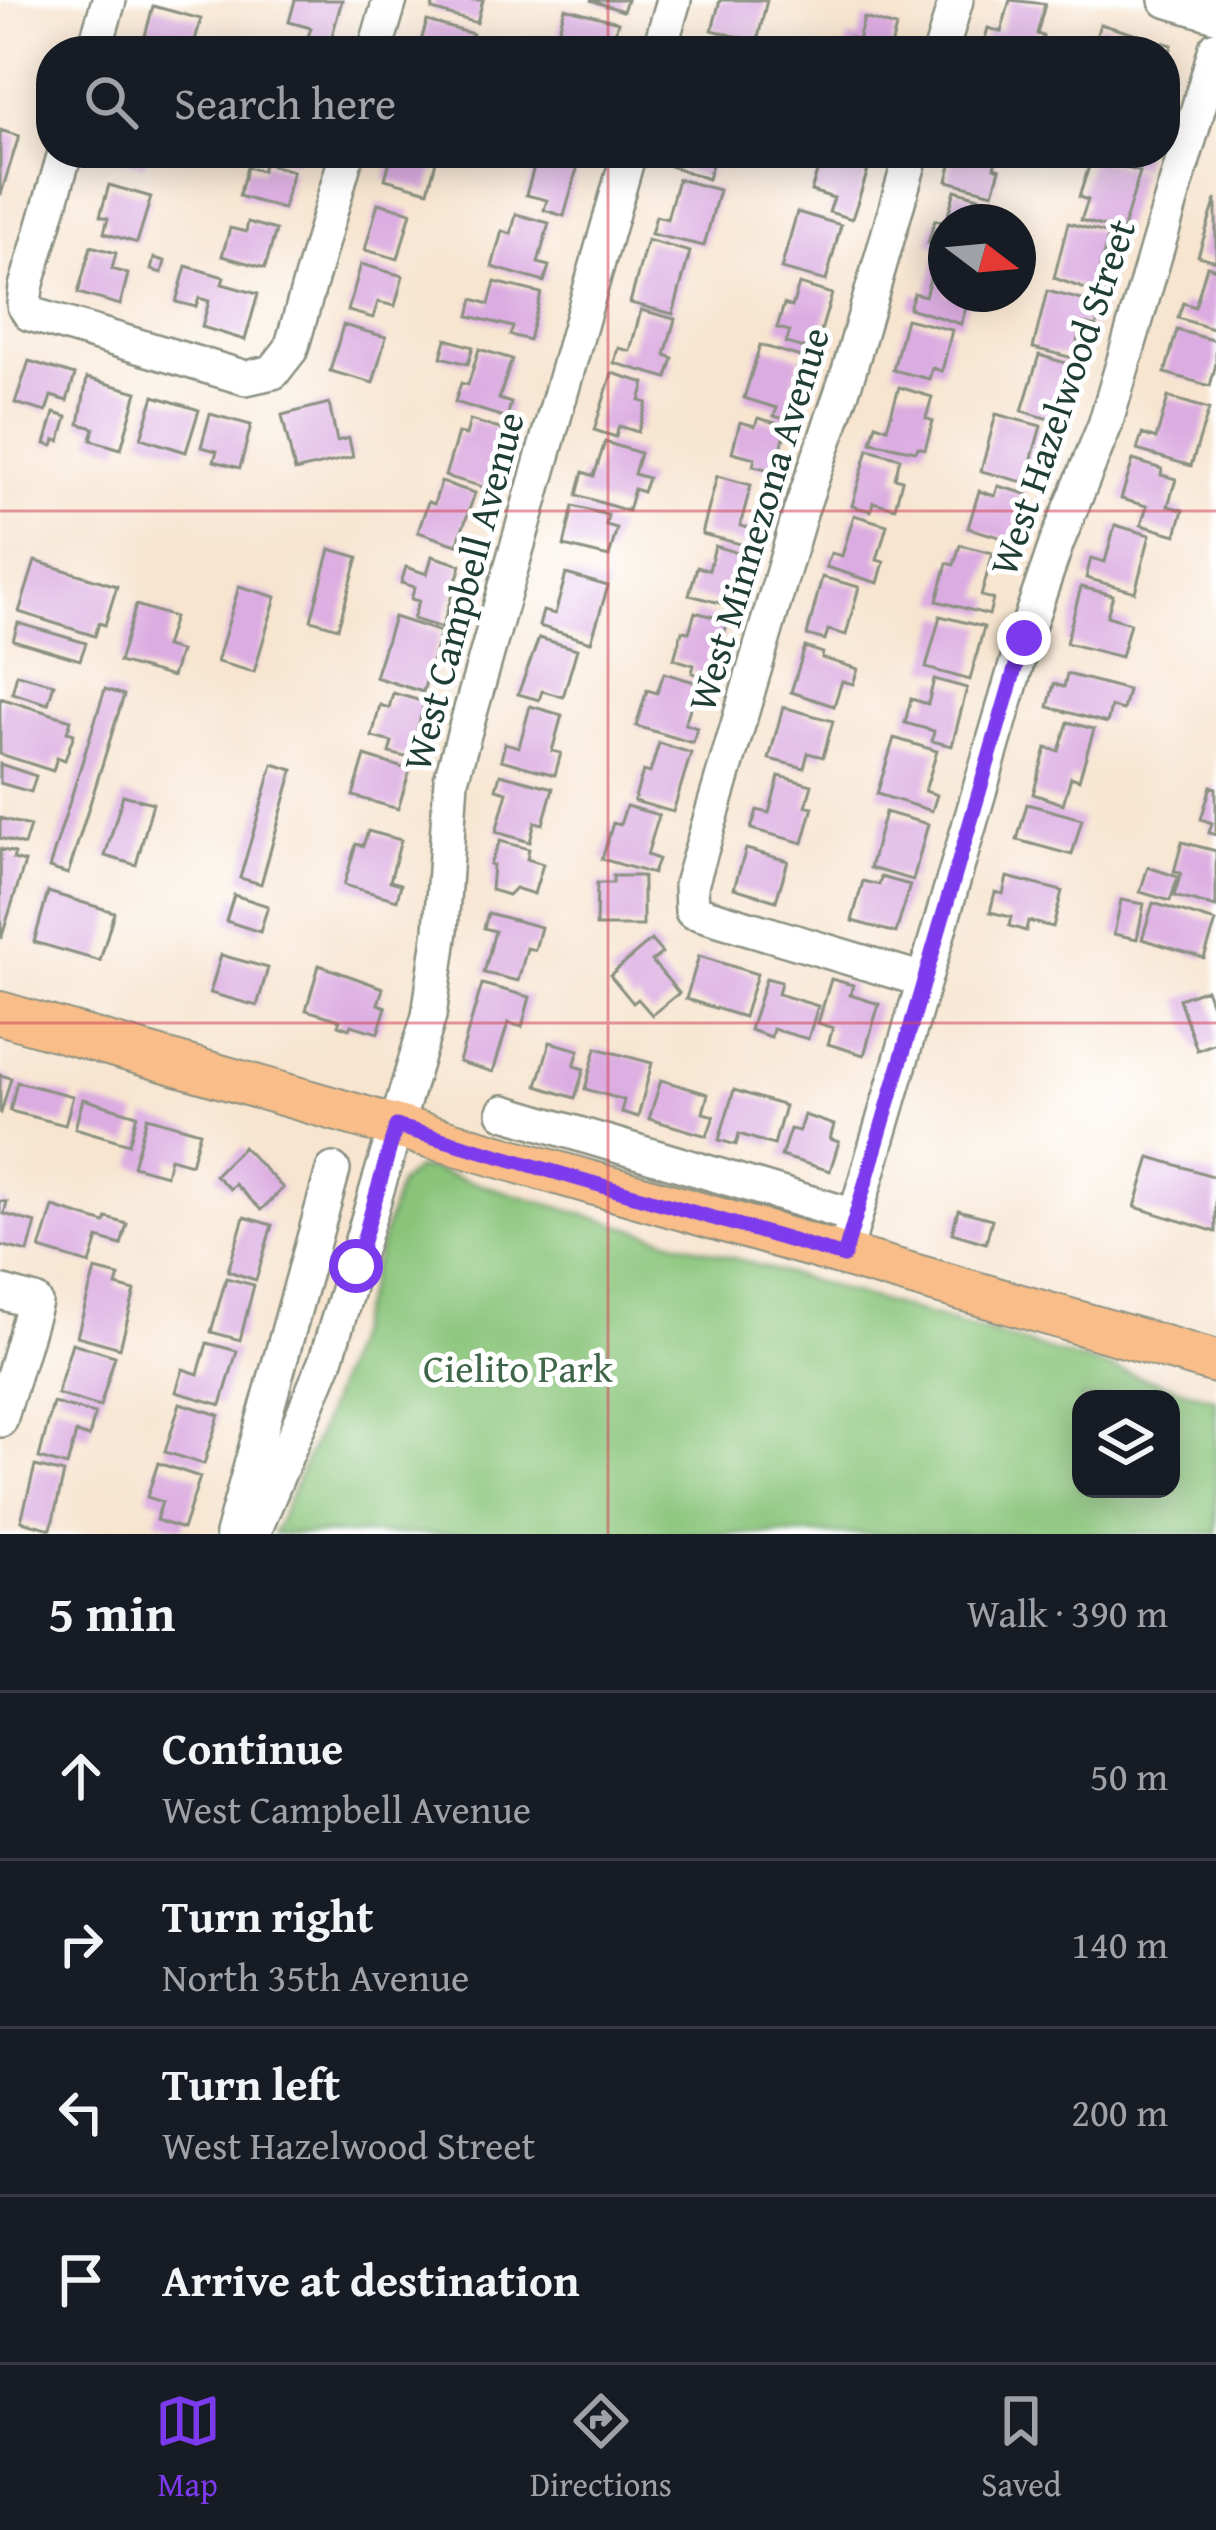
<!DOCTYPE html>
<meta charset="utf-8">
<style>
body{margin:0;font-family:"Gentium Book Plus",serif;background:#20242c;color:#f1f3f6}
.controls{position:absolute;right:36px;bottom:36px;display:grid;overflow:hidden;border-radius:24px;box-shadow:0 6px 30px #0003}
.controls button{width:108px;height:108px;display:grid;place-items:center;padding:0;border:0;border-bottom:3px solid #363941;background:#171b24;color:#f1f3f6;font:60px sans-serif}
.compass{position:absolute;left:928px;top:204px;width:108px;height:108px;border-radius:50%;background:#171b24;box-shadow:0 6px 30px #0003;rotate:106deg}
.stop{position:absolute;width:36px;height:36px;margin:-27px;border:9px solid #7c3aed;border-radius:50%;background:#fff}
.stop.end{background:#7c3aed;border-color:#fff;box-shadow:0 3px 12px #0008}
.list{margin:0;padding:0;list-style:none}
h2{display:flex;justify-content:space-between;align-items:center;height:156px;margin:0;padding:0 48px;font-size:51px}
h2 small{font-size:39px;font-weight:400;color:#9ea1a6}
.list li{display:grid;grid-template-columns:78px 1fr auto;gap:36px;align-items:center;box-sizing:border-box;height:168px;padding:0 48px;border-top:3px solid #363941}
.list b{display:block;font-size:45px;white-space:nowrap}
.list p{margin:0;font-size:39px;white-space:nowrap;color:#9ea1a6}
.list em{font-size:39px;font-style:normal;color:#9ea1a6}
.icon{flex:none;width:66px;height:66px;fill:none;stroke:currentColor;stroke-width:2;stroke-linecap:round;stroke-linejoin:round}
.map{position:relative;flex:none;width:1216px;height:1534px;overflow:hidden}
.search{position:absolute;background:#171b24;box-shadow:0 6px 30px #0003;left:36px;right:36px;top:36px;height:132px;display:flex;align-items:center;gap:30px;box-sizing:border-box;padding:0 42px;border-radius:48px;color:#9ea1a6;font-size:45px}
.sheet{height:828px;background:#171b24}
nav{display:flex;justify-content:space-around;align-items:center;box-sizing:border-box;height:168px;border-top:3px solid #363941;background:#171b24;font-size:33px;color:#9ea1a6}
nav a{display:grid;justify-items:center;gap:6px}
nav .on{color:#7c3aed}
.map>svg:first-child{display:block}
.green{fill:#89c479;stroke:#548056;stroke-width:3;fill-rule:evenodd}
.building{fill:#dbace1}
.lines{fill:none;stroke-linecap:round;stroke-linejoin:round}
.minor-casing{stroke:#8b9182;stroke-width:38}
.major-casing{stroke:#8b9182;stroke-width:46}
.minor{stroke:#fff;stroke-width:33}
.major{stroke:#f8bd88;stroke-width:42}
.route{stroke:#7c3aed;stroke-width:15}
.grid{fill:none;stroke:#d1495b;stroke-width:3;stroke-opacity:0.55}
.labels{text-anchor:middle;stroke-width:10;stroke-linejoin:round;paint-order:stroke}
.street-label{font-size:39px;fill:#1f3d34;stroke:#fff}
.park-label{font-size:39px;fill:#3f6649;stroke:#fff}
</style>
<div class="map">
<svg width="1216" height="1534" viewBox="0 0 1216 1534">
<rect width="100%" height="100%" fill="#fff"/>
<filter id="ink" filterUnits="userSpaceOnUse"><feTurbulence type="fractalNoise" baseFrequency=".00833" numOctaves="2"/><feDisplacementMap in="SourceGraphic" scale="24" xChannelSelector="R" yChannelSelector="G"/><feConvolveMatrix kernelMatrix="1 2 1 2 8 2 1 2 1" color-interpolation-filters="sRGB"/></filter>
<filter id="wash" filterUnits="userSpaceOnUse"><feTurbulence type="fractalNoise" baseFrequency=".004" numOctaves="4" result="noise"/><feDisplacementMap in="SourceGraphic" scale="48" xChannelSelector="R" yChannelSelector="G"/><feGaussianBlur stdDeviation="2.7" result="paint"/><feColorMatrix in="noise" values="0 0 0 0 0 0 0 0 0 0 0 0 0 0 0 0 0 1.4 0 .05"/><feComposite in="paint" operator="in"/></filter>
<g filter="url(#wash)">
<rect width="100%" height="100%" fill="#f7e5d0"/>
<path class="green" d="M 416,1169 L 428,1169 L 1216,1399 L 1216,1534 L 273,1534 L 322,1424 L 349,1348 L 399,1184 ZM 1081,1399 L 1171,1399 L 1171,1489 L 1081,1489 Z"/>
<g id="blocks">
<path class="building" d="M 295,0 L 342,0 L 330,43 L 308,37 L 311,28 L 289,22 Z
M 434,0 L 483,0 L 477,23 L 432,10 Z
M 590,0 L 627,0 L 623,11 Z
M 720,0 L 767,0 L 757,42 L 712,30 Z
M 1010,0 L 1045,4 L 1037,34 L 1043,36 L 1039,51 L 1000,51 L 983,46 L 988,28 L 1001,32 Z
M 153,6 L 201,19 L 192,51 L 141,51 Z
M 565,8 L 618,22 L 610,51 L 560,51 L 564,38 L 557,36 Z
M 864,18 L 896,27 L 890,51 L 845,51 L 849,37 L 858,40 Z
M 427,21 L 473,34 L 468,51 L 418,51 Z
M 1100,24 L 1172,45 L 1166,64 L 1165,51 L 1092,51 Z
M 532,36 L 558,43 L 556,51 L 528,51 Z
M 0,130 L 19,136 L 1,194 L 0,194 Z
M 119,153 L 148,153 L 144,166 L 118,158 Z
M 268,153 L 298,153 L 295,162 Z
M 392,153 L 438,154 L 428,191 L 385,179 Z
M 538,153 L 580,158 L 564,216 L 544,210 L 547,200 L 526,195 Z
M 674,153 L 715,153 L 708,179 L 670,166 Z
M 823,153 L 870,164 L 852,219 L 829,212 L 834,198 L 811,191 Z
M 954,153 L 998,153 L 994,167 L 1000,169 L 993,193 L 947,181 Z
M 1096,153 L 1145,153 L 1141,168 Z
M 1092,157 L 1140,172 L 1122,232 L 1081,220 L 1088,200 L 1079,197 Z
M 264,163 L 293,171 L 283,209 L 239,196 L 247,167 L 262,171 Z
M 678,179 L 719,190 L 704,246 L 651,234 L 656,216 L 667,219 Z
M 109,185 L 151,197 L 137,243 L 104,233 L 108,218 L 100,216 Z
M 955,190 L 989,200 L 983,222 L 946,222 Z
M 1216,199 L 1216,261 L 1198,256 Z
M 378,203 L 411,212 L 398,259 L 365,250 Z
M 797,212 L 841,225 L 826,281 L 781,269 Z
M 516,214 L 549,223 L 538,263 L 549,266 L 544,282 L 492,267 L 502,231 L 511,234 Z
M 935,220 L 946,223 L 946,248 L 928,243 Z
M 248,222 L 276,230 L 265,268 L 222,256 L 230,228 L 246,232 Z
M 1068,223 L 1109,234 L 1098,275 L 1110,278 L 1105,296 L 1054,278 Z
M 647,240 L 690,252 L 673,314 L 630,303 Z
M 91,246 L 116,253 L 112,269 L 128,274 L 120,305 L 78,293 Z
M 937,255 L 946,258 L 946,294 L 970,294 L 961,324 L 909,308 L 914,293 L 925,296 Z
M 154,258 L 165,261 L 162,273 L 151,270 Z
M 361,264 L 403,276 L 395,306 L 378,302 L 373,318 L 348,311 Z
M 186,266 L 224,277 L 222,284 L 258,294 L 245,340 L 202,327 L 209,301 L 199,298 L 196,307 L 176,302 Z
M 1207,266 L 1216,269 L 1216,330 L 1178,318 L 1183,303 L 1195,307 Z
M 495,282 L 541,293 L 529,340 L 510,335 L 513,327 L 469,316 L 473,299 L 489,304 Z
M 799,284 L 832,294 L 815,351 L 786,343 L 790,331 L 777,328 L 784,304 L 792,307 Z
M 1047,291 L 1102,305 L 1096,327 L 1082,323 L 1073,358 L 1033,348 Z
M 641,310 L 675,319 L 665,355 L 673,358 L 667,378 L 614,363 L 618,348 L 630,351 Z
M 906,319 L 952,330 L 942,371 L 932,368 L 929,379 L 893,370 Z
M 343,325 L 386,337 L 373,383 L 330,371 Z
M 1177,330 L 1216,341 L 1216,364 L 1210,386 L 1165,373 Z
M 446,339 L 473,347 L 468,364 L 441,357 Z
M 760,345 L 801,357 L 789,396 L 801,400 L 795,422 L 774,416 L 777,408 L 744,398 Z
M 479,349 L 512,359 L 499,399 L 511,403 L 507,418 L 455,402 L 461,383 L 468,385 Z
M 1039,355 L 1079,367 L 1062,423 L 1022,411 Z
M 29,361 L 75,375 L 67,401 L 51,396 L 46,412 L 15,403 Z
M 612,373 L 645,383 L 640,401 L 647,403 L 638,432 L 619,426 L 616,437 L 594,430 Z
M 87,378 L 137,392 L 121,449 L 91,440 L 94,428 L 79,424 Z
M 899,387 L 932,397 L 926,418 L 933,421 L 925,449 L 918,447 L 916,451 L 871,442 L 876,424 L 887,428 Z
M 154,396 L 199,410 L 186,452 L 141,438 Z
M 1168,397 L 1209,409 L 1191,466 L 1137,450 L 1142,434 L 1156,439 Z
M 329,403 L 337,441 L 349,438 L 353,457 L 295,471 L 282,415 Z
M 54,413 L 67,417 L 60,441 L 55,440 L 53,446 L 45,444 Z
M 210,414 L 251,425 L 240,468 L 214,461 L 217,451 L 201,447 Z
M 996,414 L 1041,426 L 1030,465 L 1040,468 L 1035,485 L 981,471 Z
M 758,418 L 787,426 L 775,471 L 753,466 L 755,458 L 732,452 L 740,422 L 755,426 Z
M 470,420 L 503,430 L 486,488 L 445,476 L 458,433 L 466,435 Z
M 605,442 L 640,453 L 634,474 L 648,478 L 643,492 L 634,489 L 628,511 L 577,495 L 583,472 L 594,476 Z
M 868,449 L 900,458 L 895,478 L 902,480 L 895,508 L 873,502 L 871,511 L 852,506 Z
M 1133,460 L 1162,469 L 1161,475 L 1176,479 L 1168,506 L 1183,510 L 1176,535 L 1141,525 L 1147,506 L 1121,499 Z
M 717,476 L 751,485 L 740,526 L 753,529 L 748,546 L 702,534 Z
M 441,482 L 475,493 L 457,545 L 418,532 L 428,502 L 434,504 Z
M 998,486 L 1027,494 L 1013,541 L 968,528 L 979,491 L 995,496 Z
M 573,506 L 608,515 L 606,525 L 617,528 L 609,557 L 564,546 Z
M 854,515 L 887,525 L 877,560 L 884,562 L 878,583 L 826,567 L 831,553 L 842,556 Z
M 1115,525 L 1150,535 L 1135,592 L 1086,578 L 1091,558 L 1105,562 Z
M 960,545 L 993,553 L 981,596 L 993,599 L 989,615 L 937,601 L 947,563 L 954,565 Z
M 715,546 L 745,555 L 731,606 L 689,595 L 697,567 L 709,570 Z
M 330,549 L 358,557 L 338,628 L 311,620 Z
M 432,556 L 461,565 L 442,628 L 413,619 L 419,601 L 411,599 L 415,587 L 401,583 L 406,567 L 427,574 Z
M 35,561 L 117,586 L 105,625 L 99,623 L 95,636 L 19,612 Z
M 566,574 L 608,586 L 591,642 L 539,626 L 543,611 L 555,614 Z
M 822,577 L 859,587 L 846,635 L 828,630 L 825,640 L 807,635 Z
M 239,586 L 276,597 L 254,672 L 217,662 Z
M 1081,587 L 1113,595 L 1107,616 L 1130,623 L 1121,657 L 1066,643 Z
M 136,605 L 174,617 L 165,647 L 180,651 L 172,677 L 119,662 Z
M 695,612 L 728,621 L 711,678 L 692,673 L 694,665 L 674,659 L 682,631 L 689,632 Z
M 940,616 L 984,627 L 970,680 L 926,668 Z
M 394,617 L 441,632 L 423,692 L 375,677 Z
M 18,623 L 86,643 L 80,660 L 13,640 Z
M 539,638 L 577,649 L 563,697 L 542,691 L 539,700 L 518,694 Z
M 805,647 L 823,653 L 822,658 L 858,669 L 853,684 L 842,681 L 834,706 L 791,692 Z
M 664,673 L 698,683 L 685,724 L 697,728 L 693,743 L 636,726 L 647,690 L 657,693 Z
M 17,674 L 54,684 L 48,704 L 12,693 Z
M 1067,674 L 1128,690 L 1123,710 L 1111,707 L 1107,723 L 1048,707 L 1054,684 L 1064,687 Z
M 934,679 L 967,688 L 952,746 L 932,741 L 934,731 L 905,723 L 911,699 L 928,704 Z
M 105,689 L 124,695 L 68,874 L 49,868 Z
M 393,693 L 425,702 L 409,758 L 389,753 L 392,742 L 372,737 L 380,705 L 389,708 Z
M 0,698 L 71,720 L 67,732 L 74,734 L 65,760 L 57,757 L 53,771 L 0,754 Z
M 530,706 L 562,715 L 552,751 L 561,753 L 555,775 L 501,760 L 505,743 L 519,747 Z
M 783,707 L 833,721 L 823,757 L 808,753 L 804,768 L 769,759 Z
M 1068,722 L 1094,729 L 1079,780 L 1071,777 L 1063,804 L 1033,794 L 1046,748 L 1059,751 Z
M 894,738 L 937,751 L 925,791 L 937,795 L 932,811 L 877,794 Z
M 659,743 L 691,753 L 673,812 L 634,801 L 643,771 L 650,773 Z
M 365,756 L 410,770 L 398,809 L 353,796 Z
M 0,764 L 36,776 L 31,792 L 0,783 Z
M 273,764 L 293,770 L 261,884 L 240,878 Z
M 500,774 L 553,788 L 543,824 L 535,822 L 530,842 L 496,832 L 507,792 L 496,789 Z
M 779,776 L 812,785 L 806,806 L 813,807 L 803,843 L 751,829 L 757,810 L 769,813 Z
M 1211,786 L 1216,788 L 1216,835 L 1209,833 L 1212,823 L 1201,819 Z
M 123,795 L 153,803 L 136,865 L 105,856 Z
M 1027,804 L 1082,819 L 1072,855 L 1017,840 Z
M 626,806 L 659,815 L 647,855 L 658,859 L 653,874 L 602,859 L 613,823 L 620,825 Z
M 885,812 L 928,824 L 913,880 L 870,868 Z
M 0,818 L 30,826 L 24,845 L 0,838 Z
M 368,831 L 401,840 L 390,881 L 401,884 L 397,900 L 344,885 L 356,844 L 363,846 Z
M 500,841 L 529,849 L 527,859 L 543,864 L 534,894 L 515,888 L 508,895 L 491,890 L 493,865 L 490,864 Z
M 1182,842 L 1216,851 L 1216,907 L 1174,896 L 1181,873 L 1174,872 Z
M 0,849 L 15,853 L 13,859 L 25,862 L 1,939 Z
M 746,849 L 788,861 L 776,901 L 734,888 Z
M 1148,867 L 1178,877 L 1170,901 L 1140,892 Z
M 613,876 L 643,876 L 643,926 L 596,926 L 597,883 L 613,883 Z
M 881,877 L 910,885 L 896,933 L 852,921 L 863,881 L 879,885 Z
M 1007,877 L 1062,891 L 1053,927 L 1028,921 L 1026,931 L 1009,926 L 1011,917 L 990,912 L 995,892 L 1003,894 Z
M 48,892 L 114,912 L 100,961 L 34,942 Z
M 234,895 L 268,906 L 260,932 L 226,921 Z
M 1121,900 L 1144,904 L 1137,939 L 1114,934 Z
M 1153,903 L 1216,922 L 1204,958 L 1142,939 Z
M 488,913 L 541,927 L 535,950 L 527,948 L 518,981 L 484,973 L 495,931 L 484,928 Z
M 651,940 L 662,953 L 652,961 L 679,993 L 652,1015 L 638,999 L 633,1003 L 610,975 Z
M 221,955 L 268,968 L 257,1006 L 210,993 Z
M 699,956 L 757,974 L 744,1017 L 686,999 Z
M 319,965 L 383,988 L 378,1004 L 386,1007 L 378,1033 L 351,1025 L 349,1029 L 338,1025 L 340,1020 L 306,1010 Z
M 766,978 L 781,982 L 778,994 L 818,1006 L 808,1039 L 773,1029 L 771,1037 L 750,1030 Z
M 831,979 L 853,985 L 850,995 L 879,1004 L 864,1055 L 828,1044 L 833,1028 L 818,1023 Z
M 482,984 L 530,997 L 522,1027 L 508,1023 L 493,1072 L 459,1062 Z
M 1206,989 L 1216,1016 L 1216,1043 L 1197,1050 L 1179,999 Z
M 550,1042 L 579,1050 L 574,1066 L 584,1069 L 575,1098 L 537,1086 Z
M 596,1048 L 652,1063 L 638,1117 L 621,1112 L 624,1100 L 585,1089 Z
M 0,1075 L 11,1078 L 1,1113 L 0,1112 Z
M 661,1080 L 708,1094 L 703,1113 L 714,1116 L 707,1136 L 649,1119 Z
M 17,1082 L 73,1096 L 65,1125 L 10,1111 Z
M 734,1090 L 785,1106 L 774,1145 L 739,1134 L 736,1145 L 719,1140 Z
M 83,1099 L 137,1115 L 129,1144 L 75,1128 Z
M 804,1115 L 834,1125 L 830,1139 L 839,1142 L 830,1171 L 781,1156 L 790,1129 L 799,1131 Z
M 147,1117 L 200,1132 L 191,1164 L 170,1158 L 166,1175 L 133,1166 Z
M 243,1147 L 283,1188 L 261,1210 L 235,1184 L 230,1189 L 215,1175 Z
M 1150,1157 L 1216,1177 L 1216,1232 L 1135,1207 Z
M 0,1201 L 7,1202 L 4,1214 L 36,1223 L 28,1252 L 0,1245 Z
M 53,1207 L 105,1223 L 107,1218 L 127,1224 L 121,1245 L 98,1238 L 90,1264 L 40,1249 Z
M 958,1210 L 992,1219 L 986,1243 L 952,1233 Z
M 244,1217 L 272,1225 L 256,1280 L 228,1271 Z
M 95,1270 L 119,1276 L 116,1286 L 135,1291 L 120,1348 L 77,1336 Z
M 226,1278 L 254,1285 L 240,1340 L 211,1332 Z
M 72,1343 L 115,1356 L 100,1407 L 57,1394 Z
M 207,1343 L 237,1351 L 221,1405 L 176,1392 L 183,1369 L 198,1374 Z
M 53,1403 L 95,1414 L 89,1437 L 76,1433 L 67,1466 L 39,1458 Z
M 180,1403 L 219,1415 L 204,1464 L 165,1452 Z
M 158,1463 L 200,1477 L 183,1529 L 156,1520 L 162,1502 L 147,1497 Z
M 35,1466 L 64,1473 L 51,1529 L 21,1521 Z"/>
</g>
</g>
<g filter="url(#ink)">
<use href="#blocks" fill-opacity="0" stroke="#8b9182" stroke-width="3"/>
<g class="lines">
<defs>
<path id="minor" d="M 1166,0 L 1216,15
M 94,51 L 109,0
M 375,51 L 390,0
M 659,51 L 674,0
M 941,51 L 956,0
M 65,153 L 26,287 L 24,305 L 30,314 L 246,378 L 273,372 L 291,349 L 347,153
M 912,153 L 849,371 L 801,510 L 691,885 L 692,911 L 923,980
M 504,1112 L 855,1216
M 844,1255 L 1024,638 L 1057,542 L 1105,425 L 1216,48
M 0,1292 L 35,1302 L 0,1420
M 232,1534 L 333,1170
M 253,1534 L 326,1360 L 429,1016 L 441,930 L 451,780 L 629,153"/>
<path id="major" d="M 0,1013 L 1216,1362"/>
</defs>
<use href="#minor" class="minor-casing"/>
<use href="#major" class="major-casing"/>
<use href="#minor" class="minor"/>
<use href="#major" class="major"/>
</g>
</g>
<g class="lines" filter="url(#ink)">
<path class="route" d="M 356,1266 L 396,1126 L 844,1256 L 1024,638"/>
</g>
<path class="grid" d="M 608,0 L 608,51M 608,153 L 608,1534M 0,511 L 1216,511M 0,1023 L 1216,1023"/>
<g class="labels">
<g class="street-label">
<text transform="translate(1062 397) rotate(-71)" y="14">West Hazelwood Street</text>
<text transform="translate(758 519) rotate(-73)" y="14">West Minnezona Avenue</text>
<text transform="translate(463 591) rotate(-75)" y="14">West Campbell Avenue</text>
</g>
<g class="park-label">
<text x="518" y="1382">Cielito Park</text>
</g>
</g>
</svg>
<div class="controls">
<button><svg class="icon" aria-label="layers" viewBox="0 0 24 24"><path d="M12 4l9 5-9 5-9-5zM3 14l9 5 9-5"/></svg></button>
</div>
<svg class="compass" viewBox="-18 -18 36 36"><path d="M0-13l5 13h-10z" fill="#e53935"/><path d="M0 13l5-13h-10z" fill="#9ea1a6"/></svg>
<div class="stop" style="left:356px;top:1266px"></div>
<div class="stop end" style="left:1024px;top:638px"></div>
<div class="search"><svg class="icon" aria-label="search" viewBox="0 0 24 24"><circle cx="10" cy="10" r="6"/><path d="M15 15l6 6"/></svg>Search here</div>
</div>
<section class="sheet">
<h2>5 min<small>Walk · 390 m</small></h2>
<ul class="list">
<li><svg class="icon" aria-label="ahead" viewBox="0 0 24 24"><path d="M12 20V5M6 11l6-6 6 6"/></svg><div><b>Continue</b><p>West Campbell Avenue</p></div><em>50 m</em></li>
<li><svg class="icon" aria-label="right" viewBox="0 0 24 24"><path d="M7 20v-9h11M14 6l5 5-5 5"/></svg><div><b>Turn right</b><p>North 35th Avenue</p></div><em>140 m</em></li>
<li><svg class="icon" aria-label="left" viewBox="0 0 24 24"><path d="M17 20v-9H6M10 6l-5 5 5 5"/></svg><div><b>Turn left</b><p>West Hazelwood Street</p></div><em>200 m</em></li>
<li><svg class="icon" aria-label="arrive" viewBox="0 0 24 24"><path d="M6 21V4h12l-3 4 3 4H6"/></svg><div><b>Arrive at destination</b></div></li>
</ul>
</section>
<nav>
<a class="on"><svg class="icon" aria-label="map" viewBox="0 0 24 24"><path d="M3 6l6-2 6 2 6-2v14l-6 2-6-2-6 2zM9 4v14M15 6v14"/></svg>Map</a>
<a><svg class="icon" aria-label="directions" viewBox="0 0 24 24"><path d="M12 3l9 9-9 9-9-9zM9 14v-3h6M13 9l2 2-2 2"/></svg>Directions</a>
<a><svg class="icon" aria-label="saved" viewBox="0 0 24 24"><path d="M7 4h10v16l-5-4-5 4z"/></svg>Saved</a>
</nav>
